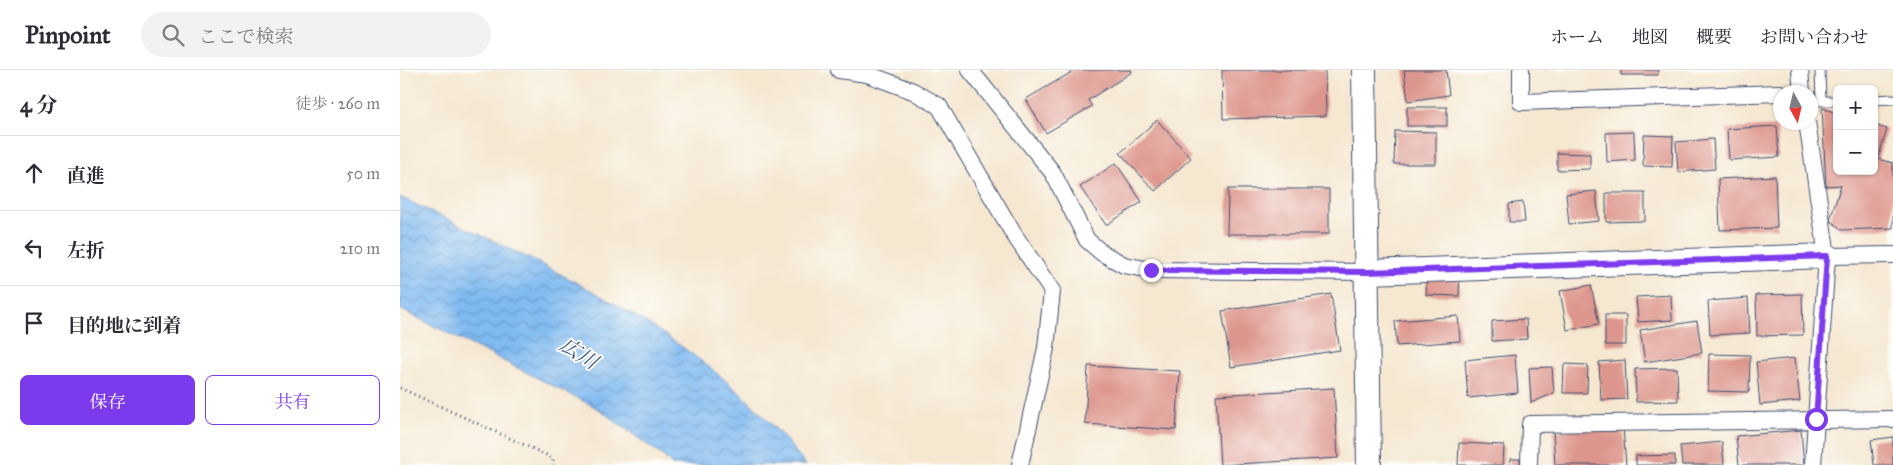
<!DOCTYPE html>
<html lang="ja">
<meta charset="utf-8">
<style>
body{margin:0;font-family:"IM FELL Great Primer","Noto Serif JP",serif;background:#f2f2f3;color:#2b2b33}
.controls{position:absolute;right:15px;top:15px;display:grid;overflow:hidden;border-radius:8px;box-shadow:0 1px 4px #0004}
.controls button{width:45px;height:45px;display:grid;place-items:center;padding:0;border:0;border-bottom:1px solid #e1e1e2;background:#fff;color:#2b2b33;font:25px sans-serif}
.compass{position:absolute;left:1373px;top:15px;width:45px;height:45px;border-radius:50%;background:#fff;box-shadow:0 1px 4px #0004;rotate:172deg}
.stop{position:absolute;width:15px;height:15px;margin:-11px;border:4px solid #7c3aed;border-radius:50%;background:#fff}
.stop.end{background:#7c3aed;border-color:#fff;box-shadow:0 1px 5px #0008}
.list{margin:0;padding:0;list-style:none}
h2{display:flex;justify-content:space-between;align-items:center;height:65px;margin:0;padding:0 20px;font-size:21px}
h2 small{font-size:16px;font-weight:400;color:#7c7c81}
.list li{display:grid;grid-template-columns:32px 1fr auto;gap:15px;align-items:center;box-sizing:border-box;height:75px;padding:0 20px;border-top:1px solid #e1e1e2}
.list b{display:block;font-size:19px;white-space:nowrap}
.list em{font-size:16px;font-style:normal;color:#7c7c81}
.actions{display:flex;gap:10px;padding:15px 20px}
.actions a{flex:1;padding:11px 0;border:1px solid #7c3aed;border-radius:8px;text-align:center;font-size:18px;color:#7c3aed}
.actions .main{background:#7c3aed;color:#fff}
.icon{flex:none;width:28px;height:28px;fill:none;stroke:currentColor;stroke-width:2;stroke-linecap:round;stroke-linejoin:round}
.map{position:relative;flex:none;width:1493px;height:395px;overflow:hidden}
header{display:flex;align-items:center;gap:30px;box-sizing:border-box;height:70px;padding:0 25px;background:#fff;border-bottom:1px solid #e1e1e2}
header strong{font-size:24px}
nav{display:flex;gap:28px;margin-inline-start:auto;font-size:18px}
.search{width:350px;height:45px;background:#f2f2f3;display:flex;align-items:center;gap:12px;box-sizing:border-box;padding:0 18px;border-radius:28px;color:#7c7c81;font-size:19px}
main{display:flex}
aside{flex:1;background:#fff}
.map>svg:first-child{display:block}
.water{fill:url(#water-waves);stroke:#4d74a8}
.building{fill:#dd968d}
.lines{fill:none;stroke-linecap:round;stroke-linejoin:round}
.lane-casing{stroke:#3c4b6f;stroke-width:11}
.street-casing{stroke:#3c4b6f;stroke-width:18}
.secondary-casing{stroke:#3c4b6f;stroke-width:26}
.path{stroke:#3c4b6f;stroke-width:3;stroke-dasharray:1 4;stroke-linecap:butt}
.lane{stroke:#fff;stroke-width:9}
.street{stroke:#fff;stroke-width:16}
.secondary{stroke:#fff;stroke-width:24}
.route{stroke:#7c3aed;stroke-width:6}
.labels{text-anchor:middle;stroke-width:4;stroke-linejoin:round;paint-order:stroke}
.water-label{font-size:20px;font-style:italic;fill:#39598a;stroke:#fdfcf7}
</style>
<header>
<strong>Pinpoint</strong>
<div class="search"><svg class="icon" aria-label="search" viewBox="0 0 24 24"><circle cx="10" cy="10" r="6"/><path d="M15 15l6 6"/></svg>ここで検索</div>
<nav><a>ホーム</a><a>地図</a><a>概要</a><a>お問い合わせ</a></nav>
</header>
<main>
<aside>
<h2>4 分<small>徒歩 · 260 m</small></h2>
<ul class="list">
<li><svg class="icon" aria-label="ahead" viewBox="0 0 24 24"><path d="M12 20V5M6 11l6-6 6 6"/></svg><div><b>直進</b></div><em>50 m</em></li>
<li><svg class="icon" aria-label="left" viewBox="0 0 24 24"><path d="M17 20v-9H6M10 6l-5 5 5 5"/></svg><div><b>左折</b></div><em>210 m</em></li>
<li><svg class="icon" aria-label="arrive" viewBox="0 0 24 24"><path d="M6 21V4h12l-3 4 3 4H6"/></svg><div><b>目的地に到着</b></div></li>
</ul>
<div class="actions"><a class="main">保存</a><a>共有</a></div>
</aside>
<div class="map">
<svg width="1493" height="395" viewBox="0 0 1493 395">
<defs>
<pattern id="water-waves" width="16" height="10" patternUnits="userSpaceOnUse" patternTransform="scale(1.25)"><rect width="16" height="10" fill="#7fbaf1"/><path d="M0 5q4-4 8 0t8 0" fill="none" stroke="#6798c6"/></pattern>
</defs>
<rect width="100%" height="100%" fill="#fdfcf7"/>
<filter id="ink" filterUnits="userSpaceOnUse"><feTurbulence type="fractalNoise" baseFrequency=".02" numOctaves="2"/><feDisplacementMap in="SourceGraphic" scale="10" xChannelSelector="R" yChannelSelector="G"/><feConvolveMatrix kernelMatrix="1 2 1 2 8 2 1 2 1" color-interpolation-filters="sRGB"/></filter>
<filter id="wash" filterUnits="userSpaceOnUse"><feTurbulence type="fractalNoise" baseFrequency=".0096" numOctaves="4" result="noise"/><feDisplacementMap in="SourceGraphic" scale="20" xChannelSelector="R" yChannelSelector="G"/><feGaussianBlur stdDeviation="1.12" result="paint"/><feColorMatrix in="noise" values="0 0 0 0 0 0 0 0 0 0 0 0 0 0 0 0 0 1.4 0 .05"/><feComposite in="paint" operator="in"/></filter>
<g filter="url(#wash)">
<rect width="100%" height="100%" fill="#f5e7d0"/>
<path class="water" d="M 0,127 C 147,197 305,261 406,395 L 272,395 L 263,386 L 197,338 L 0,239 Z"/>
<g id="blocks">
<path class="building" d="M 671,0 L 731,0 L 732,2 L 688,30 L 692,36 L 646,63 L 626,29 L 672,2 Z
M 822,0 L 925,0 L 926,46 L 823,49 Z
M 1004,0 L 1046,0 L 1049,25 L 1008,31 Z
M 1221,0 L 1258,0 L 1258,5 L 1221,5 Z
M 1007,37 L 1047,37 L 1047,56 L 1007,56 Z
M 1422,38 L 1437,43 L 1437,101 L 1474,101 L 1474,55 L 1487,59 L 1478,89 L 1493,93 L 1493,158 L 1442,160 L 1430,150 L 1441,115 L 1426,116 Z
M 757,50 L 791,88 L 755,121 L 720,83 Z
M 1377,56 L 1379,87 L 1329,90 L 1327,59 Z
M 995,61 L 1036,62 L 1036,94 L 994,94 Z
M 1234,62 L 1235,90 L 1207,92 L 1206,63 Z
M 1244,65 L 1273,66 L 1272,97 L 1243,96 Z
M 1313,69 L 1315,99 L 1278,102 L 1276,72 Z
M 1157,83 L 1190,84 L 1190,99 L 1157,100 Z
M 716,93 L 742,132 L 706,155 L 680,117 Z
M 1375,106 L 1377,158 L 1320,160 L 1318,109 Z
M 828,119 L 929,119 L 929,164 L 827,164 Z
M 1196,121 L 1199,151 L 1169,154 L 1166,124 Z
M 1206,123 L 1245,123 L 1245,151 L 1206,152 Z
M 1123,132 L 1125,152 L 1109,152 L 1109,134 Z
M 1027,200 L 1060,202 L 1059,226 L 1026,225 Z
M 1191,215 L 1199,254 L 1167,260 L 1160,221 Z
M 931,224 L 940,280 L 831,297 L 822,241 Z
M 1402,224 L 1403,265 L 1357,266 L 1356,225 Z
M 1271,225 L 1272,250 L 1238,252 L 1236,227 Z
M 1348,228 L 1350,263 L 1310,265 L 1308,231 Z
M 1205,245 L 1226,245 L 1226,275 L 1205,275 Z
M 1058,246 L 1060,271 L 997,276 L 995,251 Z
M 1126,249 L 1127,269 L 1092,271 L 1092,251 Z
M 1297,251 L 1302,283 L 1245,292 L 1240,260 Z
M 1309,284 L 1350,285 L 1349,322 L 1308,321 Z
M 1115,285 L 1118,323 L 1068,328 L 1065,290 Z
M 1395,288 L 1400,331 L 1360,335 L 1356,292 Z
M 1225,290 L 1227,329 L 1201,330 L 1199,292 Z
M 1164,294 L 1188,295 L 1187,323 L 1163,323 Z
M 688,296 L 780,301 L 776,360 L 685,354 Z
M 1152,297 L 1154,323 L 1131,333 L 1129,298 Z
M 1277,298 L 1278,331 L 1236,332 L 1235,299 Z
M 934,318 L 938,388 L 820,395 L 816,325 Z
M 1223,357 L 1226,395 L 1155,395 L 1153,361 Z
M 1401,360 L 1404,395 L 1339,395 L 1336,366 Z
M 1493,367 L 1493,395 L 1474,395 L 1471,370 Z
M 1322,372 L 1324,395 L 1282,395 L 1280,376 Z
M 1059,373 L 1104,375 L 1103,395 L 1058,395 Z
M 1275,385 L 1275,395 L 1236,395 L 1236,386 Z
M 1110,389 L 1120,389 L 1120,395 L 1109,395 Z"/>
</g>
</g>
<g filter="url(#ink)">
<use href="#blocks" fill-opacity="0" stroke="#3c4b6f" stroke-width="1"/>
<g class="lines">
<defs>
<path id="lane" d="M 1420,0 L 1421,31 L 1437,31
M 1474,30 L 1493,29"/>
<path id="street" d="M 439,0 L 467,4 L 513,21 L 539,36 L 613,163 L 652,221 L 646,278 L 620,395
M 570,0 L 653,103 L 687,170 L 702,183 L 724,195 L 751,200 L 968,202
M 1121,0 L 1121,32 L 1380,23
M 1400,0 L 1402,22
M 1407,52 L 1427,186 L 1413,395
M 1427,186 L 1493,185
M 1129,395 L 1130,354 L 1493,349"/>
<path id="secondary" d="M 964,0 L 969,395
M 968,202 L 1427,186"/>
</defs>
<use href="#lane" class="lane-casing"/>
<use href="#street" class="street-casing"/>
<use href="#secondary" class="secondary-casing"/>
<path class="path" d="M 0,318 L 153,388 L 153,395"/>
<use href="#lane" class="lane"/>
<use href="#street" class="street"/>
<use href="#secondary" class="secondary"/>
</g>
</g>
<g class="lines" filter="url(#ink)">
<path class="route" d="M 751,200 L 968,202 L 1427,186 L 1416,349"/>
</g>
<g class="labels">
<g class="water-label">
<text transform="translate(179 283) rotate(32)" y="7">広川</text>
</g>
</g>
</svg>
<div class="controls">
<button>+</button>
<button>−</button>
</div>
<svg class="compass" viewBox="-18 -18 36 36"><path d="M0-13l5 13h-10z" fill="#e53935"/><path d="M0 13l5-13h-10z" fill="#7c7c81"/></svg>
<div class="stop" style="left:1416px;top:349px"></div>
<div class="stop end" style="left:751px;top:200px"></div>
</div>
</main>
